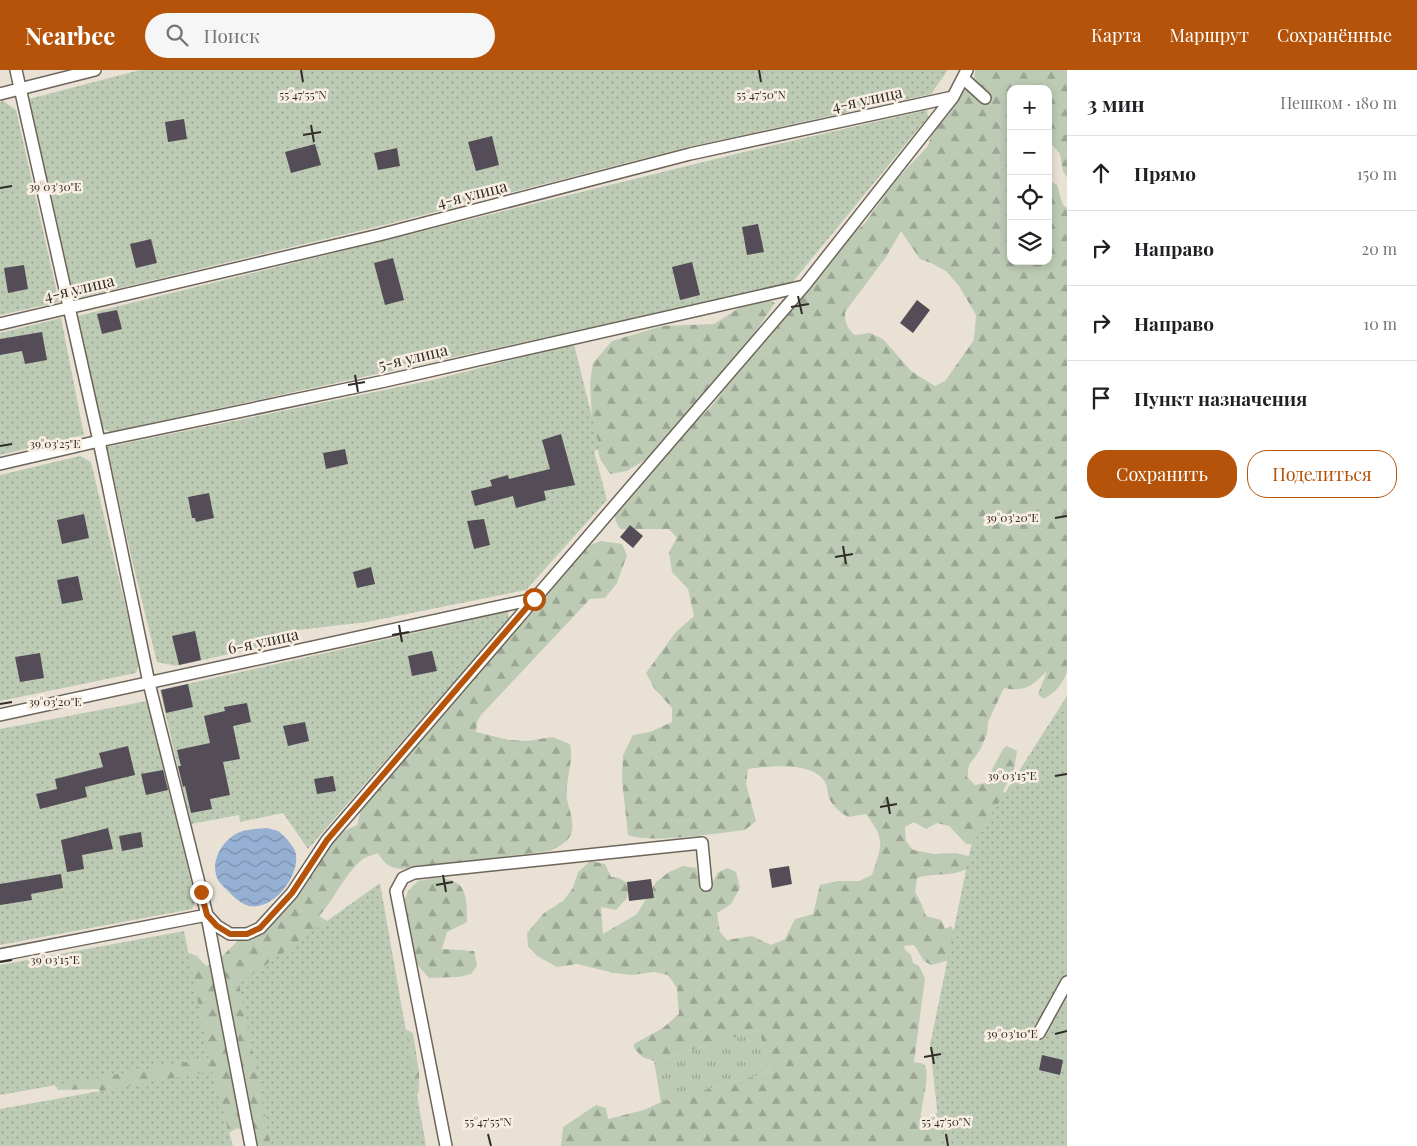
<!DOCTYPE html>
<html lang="ru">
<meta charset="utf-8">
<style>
body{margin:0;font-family:"Playfair Display",serif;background:#f6f6f6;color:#202124}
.controls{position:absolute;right:15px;top:15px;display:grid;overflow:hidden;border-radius:10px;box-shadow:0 2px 8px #0003}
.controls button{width:45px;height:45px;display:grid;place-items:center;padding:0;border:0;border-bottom:1px solid #e0e0e0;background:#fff;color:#202124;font:25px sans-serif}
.stop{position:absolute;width:15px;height:15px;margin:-11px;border:4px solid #b45309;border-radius:50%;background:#fff}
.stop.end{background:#b45309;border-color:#fff;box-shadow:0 1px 5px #0008}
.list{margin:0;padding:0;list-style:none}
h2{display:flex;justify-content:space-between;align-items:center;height:65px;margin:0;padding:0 20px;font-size:21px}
h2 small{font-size:16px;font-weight:400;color:#757577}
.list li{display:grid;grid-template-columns:32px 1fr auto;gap:15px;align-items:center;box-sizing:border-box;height:75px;padding:0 20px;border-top:1px solid #e0e0e0}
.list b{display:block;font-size:19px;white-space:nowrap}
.list em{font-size:16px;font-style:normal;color:#757577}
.actions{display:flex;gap:10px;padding:15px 20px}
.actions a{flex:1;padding:11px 0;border:1px solid #b45309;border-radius:20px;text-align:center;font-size:18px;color:#b45309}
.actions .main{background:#b45309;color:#fff}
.icon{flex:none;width:28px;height:28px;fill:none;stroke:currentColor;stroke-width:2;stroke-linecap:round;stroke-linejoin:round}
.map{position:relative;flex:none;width:1067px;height:1076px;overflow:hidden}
header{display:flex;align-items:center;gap:30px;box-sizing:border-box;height:70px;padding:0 25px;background:#b45309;color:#fff}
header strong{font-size:24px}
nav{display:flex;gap:28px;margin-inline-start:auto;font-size:18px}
.search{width:350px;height:45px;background:#f6f6f6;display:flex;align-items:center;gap:12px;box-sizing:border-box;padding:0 18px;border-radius:28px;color:#757577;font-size:19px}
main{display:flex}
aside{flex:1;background:#fff}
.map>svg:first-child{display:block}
.grass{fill:url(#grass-tufts)}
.forest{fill:url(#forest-firs);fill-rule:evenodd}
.park{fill:url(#park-dots)}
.water{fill:url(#water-waves)}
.building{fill:#544c56}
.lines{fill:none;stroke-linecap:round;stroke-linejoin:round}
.lane-casing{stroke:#6d655a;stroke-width:14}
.lane{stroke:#fff;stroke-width:11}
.route{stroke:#b45309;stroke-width:6}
.ticks{fill:none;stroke:#302d28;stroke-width:2}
.labels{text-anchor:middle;stroke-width:5;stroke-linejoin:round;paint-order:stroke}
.street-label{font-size:16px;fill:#302d28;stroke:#f8eee2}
.ticks-label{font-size:12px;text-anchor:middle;fill:#302d28;stroke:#f8eee2;stroke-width:5;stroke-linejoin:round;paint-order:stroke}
</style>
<header>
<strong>Nearbee</strong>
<div class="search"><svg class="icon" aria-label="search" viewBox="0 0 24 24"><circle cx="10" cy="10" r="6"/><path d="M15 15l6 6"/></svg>Поиск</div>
<nav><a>Карта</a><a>Маршрут</a><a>Сохранённые</a></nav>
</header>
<main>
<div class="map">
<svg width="1067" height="1076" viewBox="0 0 1067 1076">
<defs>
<pattern id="grass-tufts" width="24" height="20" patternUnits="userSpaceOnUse" patternTransform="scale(1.25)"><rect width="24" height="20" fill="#bdcbb4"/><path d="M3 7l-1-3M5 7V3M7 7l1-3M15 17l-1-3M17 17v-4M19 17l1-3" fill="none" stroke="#9aa592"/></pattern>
<pattern id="forest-firs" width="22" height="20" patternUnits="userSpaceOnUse" patternTransform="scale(1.25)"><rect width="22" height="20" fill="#bdcbb4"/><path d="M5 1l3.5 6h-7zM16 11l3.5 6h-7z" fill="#9aa592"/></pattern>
<pattern id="park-dots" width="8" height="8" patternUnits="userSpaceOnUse" patternTransform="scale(1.25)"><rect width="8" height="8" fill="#bdcbb4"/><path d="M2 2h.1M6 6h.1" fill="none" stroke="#9aa592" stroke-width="1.8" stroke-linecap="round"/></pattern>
<pattern id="water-waves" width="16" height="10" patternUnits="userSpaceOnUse" patternTransform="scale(1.25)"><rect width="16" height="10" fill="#95b0d2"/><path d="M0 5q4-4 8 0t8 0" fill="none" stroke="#7a90aa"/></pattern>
</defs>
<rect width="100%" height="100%" fill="#eae1d5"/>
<path class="grass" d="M 759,960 L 770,1002 L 661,1032 L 654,991 Z"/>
<path class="forest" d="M 975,0 L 1067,0 L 1067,108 L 1063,101 L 1060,84 L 1050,72 L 1048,72 L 1048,19 L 1011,19 L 1011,191 L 1048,191 L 1048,110 L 1057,115 L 1063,135 L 1067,138 L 1067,602 C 1062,615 1055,623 1043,629 L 1038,624 L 1047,601 C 1032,616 1026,622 1004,618 L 988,652 L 987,664 L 980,680 L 969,695 L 967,707 L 975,715 L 985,713 L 1003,679 L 1007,676 L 1017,681 L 1014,700 L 1003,721 L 1011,727 L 976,775 L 966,774 L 949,756 L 937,753 L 926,759 L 914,752 L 905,757 L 906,771 L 913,780 L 934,784 L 956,783 L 972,787 L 971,796 C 956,808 934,802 917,808 L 915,822 L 921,833 L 926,846 L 941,850 L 945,859 L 951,856 L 961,871 L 958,888 L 931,895 L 924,891 L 914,875 L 904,876 L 905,880 L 911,885 L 913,893 L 919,896 L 925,908 L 914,992 C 917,993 923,992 925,996 C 931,1008 919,1038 921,1052 L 930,1053 L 935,1044 L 945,1038 L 944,1076 L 561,1076 L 563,1057 L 596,1035 L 606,1038 L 608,1049 L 644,1040 L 661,1032 L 770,1002 L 759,960 L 654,991 L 642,987 L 634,978 L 634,974 L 663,958 L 679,944 L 677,918 L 668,905 L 654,902 L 631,905 L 614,903 L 577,894 L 557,897 L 537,886 L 528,876 L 527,863 L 544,843 L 563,831 L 573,818 L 578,802 L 590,791 L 605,794 L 611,807 L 619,808 L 629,814 L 627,828 L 616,840 L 601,837 L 603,864 L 637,844 L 656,812 L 669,802 L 683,796 L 696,798 L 699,810 L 705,817 L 712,813 L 718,802 L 728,798 L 736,802 L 740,818 L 731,834 L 717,843 L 720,862 L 727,870 L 752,866 L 771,875 L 785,869 L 795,849 L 813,844 L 820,815 L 838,811 L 859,811 L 872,805 C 882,774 886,771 866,744 L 848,747 C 840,742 833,737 829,728 C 827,723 828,717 825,712 C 813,691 769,696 748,699 L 746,714 L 756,751 L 745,760 C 719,763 649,774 628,765 L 622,710 L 623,685 L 633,665 L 650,662 L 672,652 L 672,638 L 654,618 L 646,603 L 675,563 L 694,546 L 688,519 L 672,502 L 669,482 L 677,468 L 669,459 L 620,459 L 616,452 L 614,441 L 658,387 L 677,375 L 684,362 L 710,338 L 761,272 L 846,170 L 865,153 L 895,111 L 928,76 L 934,56 L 948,44 L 953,33 L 974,9 ZM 901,161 L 920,189 L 931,193 L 946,201 L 959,216 L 976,245 L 974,270 L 945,311 L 935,316 L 911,301 L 883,269 L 870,263 L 855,265 C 847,259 845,252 845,242 L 886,187 Z
M 766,228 L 775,233 L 733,295 L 648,388 L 627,401 L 610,404 L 600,389 L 592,350 L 590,312 L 593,293 L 612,271 L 662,256 L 714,254 L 753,229 Z
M 601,471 L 622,474 L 627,485 L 617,513 L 605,528 L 590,529 L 481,645 L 477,652 L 476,662 L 509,670 L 528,671 L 552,667 L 570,674 C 574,692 565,710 567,729 C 569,739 574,751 572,761 C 570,772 559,776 550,781 L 402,799 C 389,798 385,794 378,783 C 374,785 367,786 363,789 C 344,804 335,829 319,846 L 332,854 L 399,956 L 413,963 L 419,1002 L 419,1021 L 412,1034 L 290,1076 L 254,1076 L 253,1066 L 238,1058 L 222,1066 L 108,1033 L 99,1019 L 58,1020 L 47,1003 L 0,905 L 169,875 L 197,886 L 206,896 L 215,893 L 246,863 L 267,841 L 289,828 L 331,771 L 342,762 L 357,755 L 361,740 L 504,573 L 542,532 L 567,497 L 588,476 Z
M 435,808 C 467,808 467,825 467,852 L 447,862 L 442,879 L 474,881 L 477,896 L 471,904 L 459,907 L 429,908 L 413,890 L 402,837 L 408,821 L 418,811 Z"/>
<path class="park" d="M 140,0 L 948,0 L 931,24 L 688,77 L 384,155 L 82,227 L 72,224 L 29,29 Z
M 3,31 L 16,40 L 59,232 L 0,245 L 0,32 Z
M 927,40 L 928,47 L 791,214 L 110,362 L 102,358 L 78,246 L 744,82 Z
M 61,248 L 84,365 L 0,385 L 0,263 Z
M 574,274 L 600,379 L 594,381 L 607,430 L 526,520 L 367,552 L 290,561 L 291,570 L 176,596 L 157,592 L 131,486 L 107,377 L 433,310 Z
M 80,386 L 91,392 L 139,593 L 136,603 L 0,631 L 0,405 Z
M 508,542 L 509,549 L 308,779 L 283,743 L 240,752 L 239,745 L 191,754 L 160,620 Z
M 1067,626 L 1067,1076 L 941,1076 L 930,975 L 971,776 Z
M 147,631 L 196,831 L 192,839 L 0,875 L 0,659 Z
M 380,813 L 426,1076 L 271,1076 L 239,914 Z
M 184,861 L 209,988 L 0,1025 L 0,895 Z
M 212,1001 L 233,1076 L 0,1076 L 0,1039 Z"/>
<path class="water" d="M 267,758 C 270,759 275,760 278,761 C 284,765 296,778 296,785 C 299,807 273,841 249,836 C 240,833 235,828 228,821 C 225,818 222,815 220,813 C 207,795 222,769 240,762 C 248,759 258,759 267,758 Z"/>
<path class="building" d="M 184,49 L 187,69 L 168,72 L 165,52 Z
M 492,66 L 499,95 L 476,101 L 468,72 Z
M 315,74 L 321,95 L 291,103 L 285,82 Z
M 397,78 L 400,96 L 378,100 L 374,83 Z
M 758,154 L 764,182 L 747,185 L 742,157 Z
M 151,169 L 157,193 L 136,198 L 130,174 Z
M 393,188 L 404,230 L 385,235 L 374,193 Z
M 692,192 L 700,225 L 680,230 L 672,197 Z
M 24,195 L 28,219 L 8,223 L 4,198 Z
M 917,230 L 930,240 L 913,263 L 900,253 Z
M 117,240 L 122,259 L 102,264 L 97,244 Z
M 42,262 L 47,290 L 25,294 L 22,281 L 0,285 L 0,269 Z
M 561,364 L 575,415 L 544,421 L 546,430 L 516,438 L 513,426 L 475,436 L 471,421 L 492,416 L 490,410 L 508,405 L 509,409 L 550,399 L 542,370 Z
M 345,379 L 348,394 L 326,399 L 323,383 Z
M 209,423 L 214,448 L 196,452 L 195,448 L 192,448 L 188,427 Z
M 84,444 L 89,468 L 62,474 L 57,450 Z
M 484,449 L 490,475 L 474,479 L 467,451 Z
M 630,455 L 643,466 L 633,478 L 620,467 Z
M 371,497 L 375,514 L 357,518 L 353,502 Z
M 78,506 L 83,530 L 62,534 L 57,510 Z
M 195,561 L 201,590 L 179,595 L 172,566 Z
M 432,581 L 437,601 L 412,606 L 408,586 Z
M 40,583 L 44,608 L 20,612 L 15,587 Z
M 188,614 L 193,637 L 166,643 L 161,620 Z
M 247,633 L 251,652 L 233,656 L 240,689 L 223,692 L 230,725 L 210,729 L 212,739 L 191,743 L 185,716 L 183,717 L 178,696 L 181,696 L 177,680 L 210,673 L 204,646 L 225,641 L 224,637 Z
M 305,652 L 309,671 L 288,676 L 283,656 Z
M 128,676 L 135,705 L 85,717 L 87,727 L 40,739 L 36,724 L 57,719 L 55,709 L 103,697 L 99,683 Z
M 163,700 L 168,720 L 146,725 L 141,704 Z
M 333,706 L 336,721 L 317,724 L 314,709 Z
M 108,758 L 113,779 L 82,785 L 84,799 L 67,802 L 61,770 Z
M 141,762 L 143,777 L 122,781 L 119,766 Z
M 789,796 L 792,814 L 772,818 L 769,799 Z
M 61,804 L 63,818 L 31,824 L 32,830 L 0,835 L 0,814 Z
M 651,809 L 654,828 L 629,831 L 627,812 Z
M 1042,985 L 1063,990 L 1060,1005 L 1039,1000 Z"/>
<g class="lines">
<defs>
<path id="lane" d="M 963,8 L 985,28
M 0,24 L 95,0
M 0,254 L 379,165 L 690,84 L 953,27
M 0,394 L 99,371 L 385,311 L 804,216
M 0,645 L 534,529
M 207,845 L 217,856 L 230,864 L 247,864 L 260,858 L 292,823 L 327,770 L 804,216 L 953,27 L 967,0
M 207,846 L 251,1076
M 0,885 L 207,845 L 149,613 L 99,371 L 16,0
M 1039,963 L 1067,912
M 446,1076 L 396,821 L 403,808 L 414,803 L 702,773 L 706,815"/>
</defs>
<use href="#lane" class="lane-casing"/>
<use href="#lane" class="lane"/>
</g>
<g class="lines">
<path class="route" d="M 201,822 L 207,845 L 217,856 L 230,864 L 247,864 L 260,858 L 292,823 L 327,770 L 534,529"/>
</g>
<path class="ticks" d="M 301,0 L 303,12M 759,0 L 761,12M 311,55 L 314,72M 303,65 L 321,62M 0,118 L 12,116M 798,226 L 802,244M 791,237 L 809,234M 355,305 L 358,322M 348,315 L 365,312M 0,376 L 12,374M 1055,448 L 1067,446M 843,476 L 846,494M 835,487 L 853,484M 399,555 L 402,572M 392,565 L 409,562M 0,634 L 12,632M 1055,706 L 1067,704M 887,727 L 890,744M 880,737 L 897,734M 443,805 L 446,822M 436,815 L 453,812M 0,892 L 12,890M 1055,964 L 1067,961M 931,977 L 934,994M 924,987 L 941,984M 488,1064 L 491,1076M 946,1064 L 948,1076"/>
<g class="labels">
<g class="street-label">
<text transform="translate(867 29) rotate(-12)" y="6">4-я улица</text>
<text transform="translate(472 124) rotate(-14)" y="6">4-я улица</text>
<text transform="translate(79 218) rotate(-13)" y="6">4-я улица</text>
<text transform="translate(413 287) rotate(-13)" y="6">5-я улица</text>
<text transform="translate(263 571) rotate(-12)" y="6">6-я улица</text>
</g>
</g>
<g class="ticks-label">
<text x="303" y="29">55°47'55"N</text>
<text x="761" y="29">55°47'50"N</text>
<text x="55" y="121">39°03'30"E</text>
<text x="55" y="378">39°03'25"E</text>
<text x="1012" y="452">39°03'20"E</text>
<text x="55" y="636">39°03'20"E</text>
<text x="1012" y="710">39°03'15"E</text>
<text x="55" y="894">39°03'15"E</text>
<text x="1012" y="968">39°03'10"E</text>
<text x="488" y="1056">55°47'55"N</text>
<text x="946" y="1056">55°47'50"N</text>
</g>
</svg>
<div class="controls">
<button>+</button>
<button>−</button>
<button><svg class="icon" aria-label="locate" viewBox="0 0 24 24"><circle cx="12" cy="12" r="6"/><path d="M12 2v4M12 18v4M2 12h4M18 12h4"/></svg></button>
<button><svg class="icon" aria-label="layers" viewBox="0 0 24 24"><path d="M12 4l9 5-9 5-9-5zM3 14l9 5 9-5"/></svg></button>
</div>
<div class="stop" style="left:534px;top:529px"></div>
<div class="stop end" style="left:201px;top:822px"></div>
</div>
<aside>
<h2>3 мин<small>Пешком · 180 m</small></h2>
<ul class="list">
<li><svg class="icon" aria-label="ahead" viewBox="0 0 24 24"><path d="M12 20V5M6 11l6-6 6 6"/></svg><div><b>Прямо</b></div><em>150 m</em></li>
<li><svg class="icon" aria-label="right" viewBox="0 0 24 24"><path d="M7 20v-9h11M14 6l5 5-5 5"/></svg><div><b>Направо</b></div><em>20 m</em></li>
<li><svg class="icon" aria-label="right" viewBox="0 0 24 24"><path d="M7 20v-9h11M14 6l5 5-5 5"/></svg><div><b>Направо</b></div><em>10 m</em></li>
<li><svg class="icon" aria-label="arrive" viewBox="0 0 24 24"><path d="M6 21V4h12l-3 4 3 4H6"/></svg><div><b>Пункт назначения</b></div></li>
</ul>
<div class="actions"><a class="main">Сохранить</a><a>Поделиться</a></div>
</aside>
</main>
